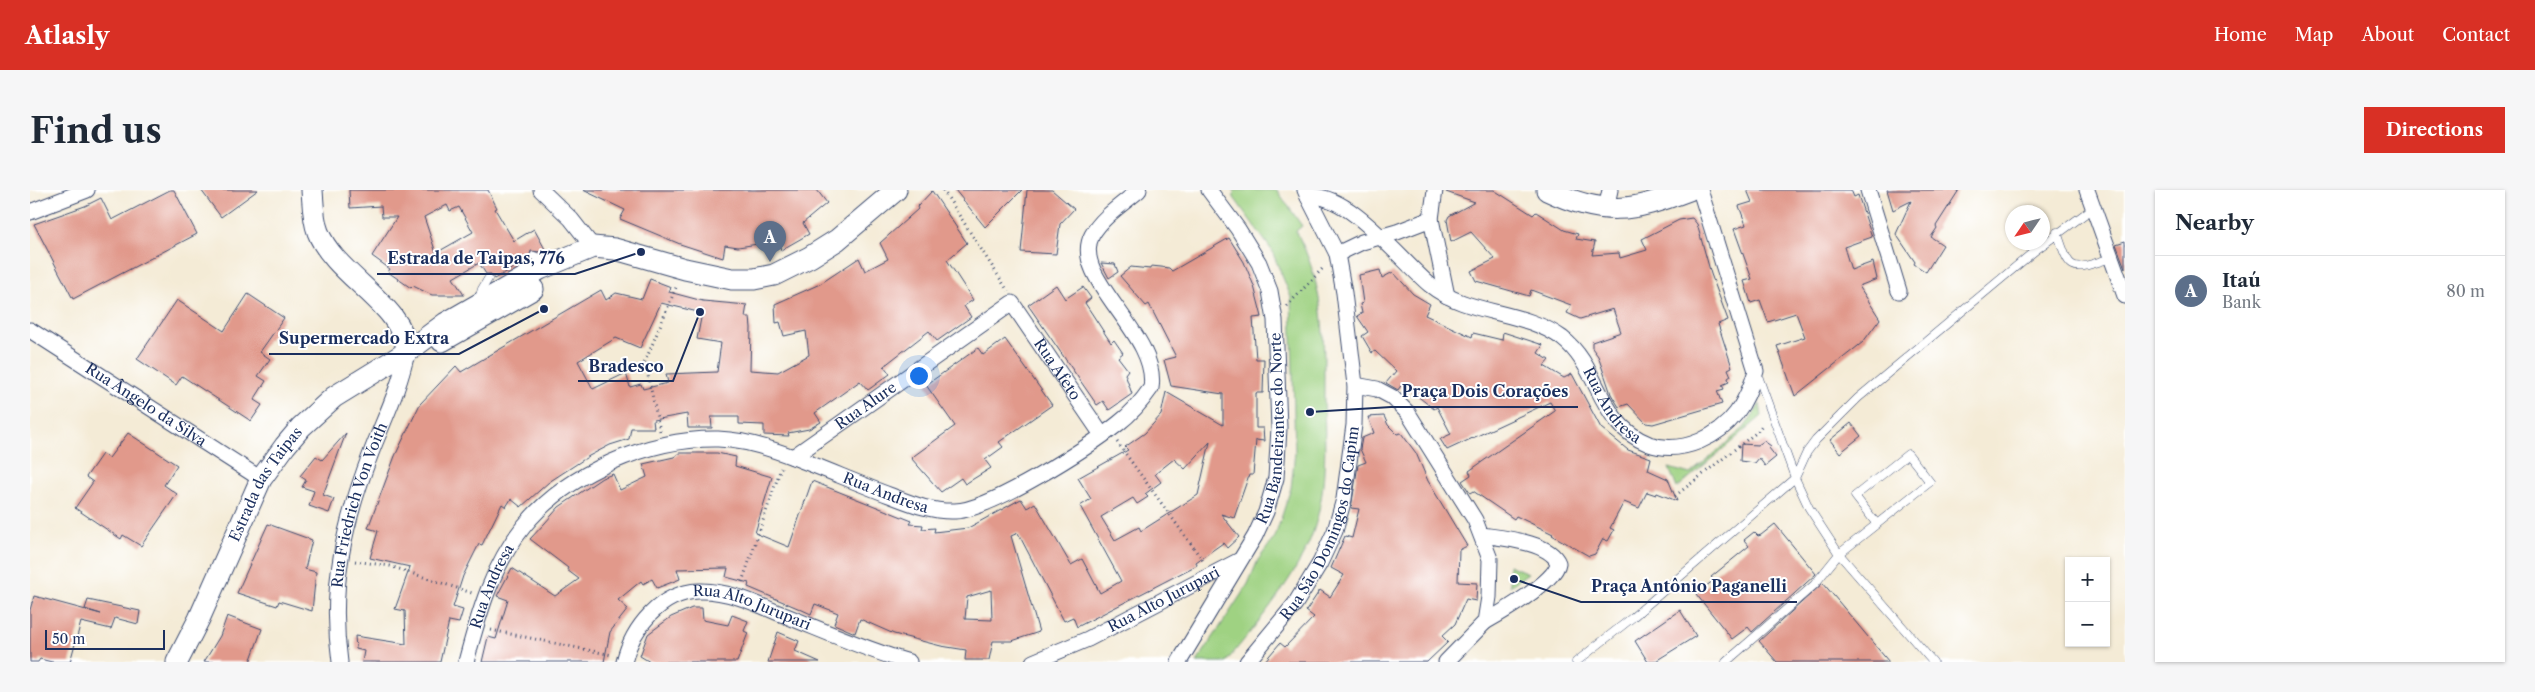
<!DOCTYPE html>
<meta charset="utf-8">
<style>
body{margin:0;font-family:"Libre Caslon Text",serif;background:#f6f6f7;color:#1f2937}
.controls{position:absolute;right:15px;bottom:15px;display:grid;overflow:hidden;border-radius:0px;box-shadow:0 1px 4px #0004}
.controls button{width:45px;height:45px;display:grid;place-items:center;padding:0;border:0;border-bottom:1px solid #e0e1e3;background:#fff;color:#1f2937;font:25px sans-serif}
.compass{position:absolute;left:1975px;top:15px;width:45px;height:45px;border-radius:50%;background:#fff;box-shadow:0 1px 4px #0004;rotate:235deg}
.scale{position:absolute;left:15px;bottom:12px;width:120px;box-sizing:border-box;padding-left:5px;border:2px solid #1b2f5e;border-top:0;font-size:14px;line-height:18px;white-space:nowrap;color:#1b2f5e;-webkit-text-stroke:4px #fff;paint-order:stroke}
.you{position:absolute;left:888px;top:185px;width:18px;height:18px;margin:-12px;border:4px solid #fff;border-radius:50%;background:#1a73e8;box-shadow:0 0 0 8px #1a73e833}
.badge{display:grid;place-items:center;width:32px;height:32px;border-radius:50%;background:#d93025;color:#fff;font-size:16px;font-weight:700}
.pin{position:absolute;translate:-50% -41px;filter:drop-shadow(0 1px 2px #0008)}
.pin::after{content:'';position:absolute;top:26px;width:18px;height:15px;background:inherit;clip-path:polygon(0 0,100% 0,50% 100%)}
.list{margin:0;padding:0;list-style:none}
h2{display:flex;justify-content:space-between;align-items:center;height:65px;margin:0;padding:0 20px;font-size:21px}
h2 small{font-size:16px;font-weight:400;color:#747a83}
.list li{display:grid;grid-template-columns:32px 1fr auto;gap:15px;align-items:center;box-sizing:border-box;height:70px;padding:0 20px;border-top:1px solid #e0e1e3}
.list b{display:block;font-size:19px;white-space:nowrap}
.list p{margin:0;font-size:16px;white-space:nowrap;color:#747a83}
.list em{font-size:16px;font-style:normal;color:#747a83}
.map{position:relative;flex:none;width:2095px;height:472px;overflow:hidden;border-radius:0px}
header{display:flex;align-items:center;gap:30px;box-sizing:border-box;height:70px;padding:0 25px;background:#d93025;color:#fff}
header strong{font-size:24px}
nav{display:flex;gap:28px;margin-inline-start:auto;font-size:18px}
.intro{display:flex;align-items:center;justify-content:space-between;box-sizing:border-box;height:120px;padding:0 30px}
h1{margin:0;font-size:35px}
.button{padding:12px 22px;border-radius:0px;background:#d93025;color:#fff;font-size:18px;font-weight:700}
main{display:flex;gap:30px;padding:0 30px}
aside{flex:1;background:#fff;border-radius:0px;box-shadow:0 1px 4px #0004}
.map>svg:first-child{display:block}
.green{fill:#9fd282;stroke:#5d8070}
.building{fill:#e1998b;fill-rule:evenodd}
.lines{fill:none;stroke-linecap:round;stroke-linejoin:round}
.service-casing{stroke:#3c4b70;stroke-width:9}
.minor-casing{stroke:#3c4b70;stroke-width:17}
.secondary-casing{stroke:#3c4b70;stroke-width:23}
.path{stroke:#3c4b70;stroke-width:3;stroke-dasharray:1 4;stroke-linecap:butt}
.service{stroke:#fff;stroke-width:8}
.minor{stroke:#fff;stroke-width:15}
.secondary{stroke:#fff;stroke-width:21}
.labels{text-anchor:middle;stroke-width:4;stroke-linejoin:round;paint-order:stroke}
.street-label{font-size:15px;fill:#1b2f5e;stroke:#fff}
.leader{fill:none;stroke:#1b2f5e;stroke-width:2}
.callout-dot{fill:#1b2f5e;stroke:#fff;stroke-width:2}
.callout-label{font-size:16px;text-anchor:middle;font-weight:bold;fill:#1b2f5e;stroke:#fff;stroke-width:4;stroke-linejoin:round;paint-order:stroke}
</style>
<header>
<strong>Atlasly</strong>
<nav><a>Home</a><a>Map</a><a>About</a><a>Contact</a></nav>
</header>
<div class="intro"><h1>Find us</h1><a class="button">Directions</a></div>
<main>
<div class="map">
<svg width="2095" height="472" viewBox="0 0 2095 472">
<rect width="100%" height="100%" fill="#fff"/>
<filter id="ink" filterUnits="userSpaceOnUse"><feTurbulence type="fractalNoise" baseFrequency=".02" numOctaves="2"/><feDisplacementMap in="SourceGraphic" scale="10" xChannelSelector="R" yChannelSelector="G"/><feConvolveMatrix kernelMatrix="1 2 1 2 8 2 1 2 1" color-interpolation-filters="sRGB"/></filter>
<filter id="wash" filterUnits="userSpaceOnUse"><feTurbulence type="fractalNoise" baseFrequency=".0096" numOctaves="4" result="noise"/><feDisplacementMap in="SourceGraphic" scale="20" xChannelSelector="R" yChannelSelector="G"/><feGaussianBlur stdDeviation="1.12" result="paint"/><feColorMatrix in="noise" values="0 0 0 0 0 0 0 0 0 0 0 0 0 0 0 0 0 1.4 0 .05"/><feComposite in="paint" operator="in"/></filter>
<g filter="url(#wash)">
<rect width="100%" height="100%" fill="#f4ebd6"/>
<path class="green" d="M 1203,0 L 1247,0 L 1272,36 L 1266,41 C 1275,58 1282,76 1286,94 C 1295,131 1294,170 1294,207 C 1295,254 1298,306 1280,350 C 1262,393 1225,436 1196,472 L 1167,472 L 1218,394 L 1228,370 L 1245,347 L 1261,298 L 1265,262 L 1261,107 L 1241,59 L 1202,5 L 1205,3 Z
M 1730,214 L 1732,226 L 1647,298 L 1639,278 L 1660,284 L 1714,238 Z
M 1479,375 L 1498,383 L 1480,396 Z"/>
<g id="blocks">
<path class="building" d="M 140,0 L 144,0 L 167,44 L 43,109 L 4,34 L 55,16 L 71,8 L 82,30 Z
M 171,0 L 228,0 L 191,27 Z
M 319,0 L 458,0 L 467,18 L 465,19 L 484,51 L 504,39 L 515,59 L 510,62 L 501,61 L 499,69 L 464,89 L 461,84 L 456,84 L 449,73 L 423,88 L 434,105 L 402,105 L 383,96 L 381,98 L 358,82 L 360,79 L 342,66 L 367,27 L 352,27 L 351,16 L 320,18 ZM 417,15 L 420,21 L 429,17 L 443,42 L 406,63 L 394,27 Z
M 553,0 L 787,0 L 797,13 L 773,33 L 779,44 L 751,60 L 748,51 L 708,57 L 695,55 L 693,68 L 650,54 L 590,29 L 595,20 Z
M 925,0 L 992,0 L 955,37 Z
M 997,0 L 1022,0 L 1044,19 L 1030,34 L 1026,64 L 991,62 Z
M 1416,0 L 1464,0 L 1503,25 L 1506,22 L 1534,40 L 1548,44 L 1546,49 L 1565,52 L 1562,65 L 1589,63 L 1590,68 L 1617,60 L 1612,49 L 1649,30 L 1662,28 L 1667,34 L 1681,84 L 1698,130 L 1688,134 L 1702,177 L 1698,179 L 1701,186 L 1698,188 L 1699,192 L 1692,195 L 1694,199 L 1687,201 L 1692,214 L 1623,234 L 1616,233 L 1598,214 L 1589,217 L 1581,204 L 1568,166 L 1562,158 L 1562,152 L 1591,142 L 1583,119 L 1550,129 L 1537,123 L 1541,115 L 1501,100 L 1499,106 L 1446,91 L 1441,81 L 1465,69 L 1441,42 L 1421,52 L 1417,30 L 1419,26 L 1445,12 L 1416,2 Z
M 1717,0 L 1821,0 L 1824,7 L 1828,5 L 1842,47 L 1814,57 L 1821,80 L 1843,72 L 1847,89 L 1829,96 L 1850,129 L 1833,152 L 1765,206 L 1747,156 L 1775,147 L 1766,123 L 1738,132 L 1730,110 L 1721,113 L 1714,91 L 1722,89 L 1704,39 L 1716,35 L 1709,16 L 1722,12 Z
M 1857,0 L 1929,0 L 1906,36 L 1907,38 L 1901,47 L 1913,55 L 1896,82 L 1884,74 L 1885,72 L 1866,44 L 1881,11 L 1863,20 Z
M 902,1 L 937,53 L 917,70 L 943,110 L 934,116 L 941,127 L 907,151 L 899,141 L 854,176 L 860,184 L 838,200 L 830,191 L 785,223 L 791,232 L 779,239 L 758,243 L 759,246 L 734,245 L 734,235 L 709,234 L 709,227 L 681,227 L 682,238 L 658,238 L 657,224 L 623,230 L 624,238 L 601,238 L 599,249 L 580,255 L 559,266 L 519,292 L 491,317 L 481,309 L 476,317 L 472,314 L 452,355 L 449,354 L 433,386 L 423,417 L 433,420 L 429,433 L 419,431 L 410,472 L 332,472 L 334,461 L 326,459 L 325,446 L 376,454 L 375,421 L 365,419 L 380,377 L 340,368 L 348,341 L 338,338 L 365,266 L 390,214 L 426,176 L 431,182 L 571,100 L 576,110 L 586,103 L 612,109 L 620,89 L 641,97 L 639,102 L 673,111 L 717,115 L 715,127 L 720,127 L 721,138 L 720,180 L 748,182 L 779,165 L 776,141 L 754,146 L 750,132 L 746,133 L 745,114 L 790,94 L 829,68 L 835,81 L 858,69 L 850,53 L 888,19 L 887,17 ZM 631,113 L 672,123 L 667,149 L 691,153 L 687,182 L 636,184 L 638,193 L 613,199 L 611,194 L 600,197 L 596,183 L 563,199 L 548,171 L 586,148 L 610,158 Z
M 1199,48 L 1214,72 L 1224,96 L 1232,127 L 1223,128 L 1226,169 L 1234,169 L 1233,203 L 1226,203 L 1226,238 L 1233,238 L 1234,251 L 1226,250 L 1223,285 L 1219,285 L 1204,328 L 1191,324 L 1209,347 L 1197,358 L 1193,353 L 1166,372 L 1167,375 L 1047,437 L 1043,427 L 1034,431 L 988,343 L 981,346 L 1009,442 L 982,451 L 963,451 L 959,470 L 935,470 L 936,460 L 911,456 L 864,444 L 830,429 L 825,443 L 804,434 L 808,423 L 785,414 L 781,424 L 770,419 L 718,397 L 719,393 L 696,387 L 698,378 L 647,379 L 650,389 L 627,398 L 622,389 L 613,394 L 611,391 L 588,410 L 598,419 L 580,442 L 574,472 L 452,472 L 458,447 L 466,449 L 478,410 L 467,406 L 482,378 L 525,406 L 549,389 L 537,380 L 538,378 L 500,349 L 515,333 L 529,317 L 572,288 L 583,284 L 590,300 L 617,287 L 613,274 L 644,267 L 649,263 L 687,263 L 706,267 L 705,276 L 742,287 L 725,343 L 759,357 L 782,291 L 882,331 L 880,334 L 893,335 L 892,339 L 905,338 L 904,342 L 938,338 L 991,309 L 997,318 L 1005,313 L 1041,375 L 1052,369 L 1070,403 L 1091,391 L 1050,316 L 1061,309 L 1048,288 L 1098,260 L 1095,257 L 1115,243 L 1131,225 L 1136,202 L 1193,235 L 1193,204 L 1141,196 L 1134,170 L 1146,167 L 1119,114 L 1116,116 L 1090,86 L 1101,77 L 1120,79 L 1121,76 L 1131,77 L 1139,78 L 1142,81 ZM 1180,252 L 1168,305 L 1111,341 L 1109,337 L 1085,350 L 1071,327 L 1103,308 L 1107,314 L 1118,307 L 1115,304 L 1131,292 L 1125,284 L 1144,269 L 1155,279 ZM 961,400 L 962,430 L 935,429 L 937,407 Z
M 2095,51 L 2095,78 L 2086,54 Z
M 1071,73 L 1085,74 L 1088,82 L 1079,88 Z
M 1350,80 L 1352,88 L 1363,82 L 1383,104 L 1400,114 L 1395,125 L 1442,147 L 1443,143 L 1472,150 L 1473,142 L 1513,155 L 1508,163 L 1519,170 L 1514,176 L 1534,188 L 1542,184 L 1571,238 L 1598,260 L 1621,268 L 1618,280 L 1638,289 L 1647,311 L 1627,303 L 1626,305 L 1617,302 L 1609,318 L 1594,312 L 1580,338 L 1584,340 L 1578,351 L 1573,349 L 1565,364 L 1559,366 L 1522,345 L 1523,344 L 1486,326 L 1484,329 L 1443,301 L 1440,303 L 1432,291 L 1441,285 L 1439,281 L 1525,221 L 1520,212 L 1417,260 L 1410,249 L 1421,244 L 1407,217 L 1404,219 L 1372,194 L 1368,200 L 1356,193 L 1366,181 L 1345,161 L 1342,163 L 1332,146 L 1338,142 L 1327,126 L 1332,123 L 1330,114 L 1333,113 L 1329,85 Z
M 1026,95 L 1035,109 L 1053,97 L 1061,108 L 1055,113 L 1081,153 L 1084,150 L 1093,163 L 1088,167 L 1098,180 L 1095,184 L 1102,204 L 1079,220 L 1073,211 L 1067,215 L 998,115 Z
M 218,104 L 254,128 L 230,162 L 240,169 L 228,186 L 236,191 L 224,210 L 232,215 L 221,231 L 152,186 L 146,195 L 107,169 L 147,110 L 194,141 Z
M 975,149 L 1022,215 L 969,252 L 973,257 L 955,270 L 961,278 L 935,294 L 931,288 L 911,302 L 881,268 L 925,236 L 896,195 L 948,158 L 953,165 Z
M 1354,226 L 1358,235 L 1367,244 L 1371,243 L 1386,263 L 1398,291 L 1437,356 L 1429,360 L 1428,392 L 1447,393 L 1446,411 L 1436,409 L 1425,434 L 1412,446 L 1418,452 L 1397,472 L 1234,472 L 1250,453 L 1255,457 L 1284,427 L 1276,421 L 1290,400 L 1300,407 L 1314,385 L 1301,378 L 1315,346 L 1322,348 L 1329,319 L 1321,318 L 1328,275 L 1336,272 L 1330,259 L 1332,248 L 1344,243 L 1338,227 Z
M 1821,233 L 1831,246 L 1810,263 L 1800,250 Z
M 98,243 L 147,275 L 134,295 L 147,304 L 111,356 L 93,345 L 91,349 L 45,318 L 63,292 L 56,287 L 72,264 L 79,268 Z
M 316,243 L 293,305 L 304,309 L 299,323 L 279,316 L 284,301 L 272,297 L 276,290 L 270,286 L 286,266 L 292,270 Z
M 1734,251 L 1741,256 L 1739,258 L 1746,267 L 1735,276 L 1729,268 L 1725,273 L 1710,271 L 1711,254 L 1728,255 Z
M 238,334 L 282,350 L 275,379 L 286,382 L 282,421 L 249,411 L 247,416 L 207,403 Z
M 1745,334 L 1786,384 L 1722,442 L 1718,437 L 1702,449 L 1666,404 L 1684,390 L 1681,387 L 1719,356 L 1714,350 L 1724,342 L 1728,346 L 1731,345 Z
M 1793,393 L 1859,472 L 1747,472 L 1729,451 Z
M 4,406 L 71,424 L 55,419 L 58,410 L 110,421 L 108,434 L 85,428 L 81,439 L 51,432 L 40,472 L 22,472 L 10,469 L 8,472 L 0,472 L 0,420 Z
M 662,418 L 672,418 L 673,430 L 698,435 L 702,425 L 718,431 L 714,441 L 718,443 L 707,472 L 620,472 L 610,466 L 618,444 L 641,427 Z
M 1650,420 L 1666,446 L 1624,472 L 1618,472 L 1605,451 Z
M 197,426 L 232,439 L 220,472 L 174,472 L 190,446 Z
M 748,442 L 769,451 L 765,461 L 790,472 L 738,472 Z"/>
</g>
</g>
<g filter="url(#ink)">
<use href="#blocks" fill-opacity="0" stroke="#3c4b70" stroke-width="1"/>
<g class="lines">
<defs>
<path id="service" d="M 2027,42 C 2041,84 2040,81 2081,68
M 504,66 L 518,72
M 449,109 L 452,99 L 458,89
M 1546,472 L 1603,427 L 1765,288 L 1727,183
M 1696,472 L 1784,395 L 1809,364 L 1900,292 L 1878,264 L 1825,306 L 1846,333
M 1903,472 L 1809,364 L 1779,318 L 1765,288 L 1777,262 L 1786,250 L 1828,208 L 2007,59 L 2063,18"/>
<g id="minor">
<path d="M 511,0 L 541,29 L 563,57"/>
<path id="s1" d="M 1275,0 L 1278,7 C 1317,0 1372,72 1400,95 C 1439,126 1492,119 1532,148 C 1571,178 1567,234 1619,254 C 1636,260 1653,258 1670,251 C 1702,237 1716,214 1726,181 L 1670,0"/>
<path d="M 1405,0 L 1401,29 L 1417,106"/>
<path d="M 1838,0 L 1869,101"/>
<path d="M 2057,0 L 2095,106"/>
<path d="M 1576,19 L 1580,0"/>
<path d="M 0,22 L 57,0"/>
<path d="M 1307,64 L 1332,52 L 1367,42 L 1401,29"/>
<path id="s2" d="M 0,140 L 231,289"/>
<path d="M 1325,195 L 1347,199 L 1362,207 L 1378,223 L 1445,330 L 1460,369 L 1459,407 L 1455,432 L 1416,472"/>
<path id="s3" d="M 763,267 L 982,113 L 1072,245"/>
<path d="M 1452,345 C 1472,348 1520,352 1528,373 C 1526,391 1471,423 1455,432"/>
<path id="s4" d="M 310,472 C 299,397 314,333 341,263 C 354,229 370,198 377,162"/>
<path id="s5" d="M 436,472 C 449,423 462,376 494,336 C 538,282 620,248 688,249 C 713,250 740,258 763,267 C 795,279 827,293 859,305 C 880,313 901,322 925,321 C 961,320 1059,257 1089,233 C 1102,223 1112,211 1121,198 C 1130,144 1039,88 1062,45 C 1072,27 1094,13 1109,0"/>
<path id="s6" d="M 594,472 C 602,438 631,402 669,401 C 696,400 723,412 746,422 C 790,439 833,459 879,472"/>
<path id="s7" d="M 1003,472 L 1058,449 L 1208,371"/>
<path id="s8" d="M 1149,472 L 1225,346 L 1236,322 L 1246,288 L 1249,238 L 1245,130 L 1240,101 L 1229,73 L 1208,39 L 1179,0"/>
<path id="s9" d="M 1217,472 L 1265,414 L 1290,373 L 1305,341 L 1314,309 L 1324,235 L 1325,195 L 1314,103 L 1307,64 L 1278,7"/>
</g>
<g id="secondary">
<path d="M 282,0 C 283,13 283,29 288,42 C 305,86 375,115 377,162"/>
<path d="M 1517,0 C 1574,27 1601,22 1659,0"/>
<path d="M 412,151 L 503,99"/>
<path id="s10" d="M 147,472 L 169,429 L 231,289 L 255,256 L 271,237 L 304,207 L 377,162 L 416,133 L 510,79 L 563,57 L 585,59 L 655,79 L 702,89 L 724,89 L 744,85 L 780,67 L 807,50 L 866,0"/>
</g>
</defs>
<use href="#service" class="service-casing"/>
<use href="#minor" class="minor-casing"/>
<use href="#secondary" class="secondary-casing"/>
<path class="path" d="M 913,0 L 978,101
M 1257,116 L 1294,77
M 630,241 L 615,172 L 647,95
M 1087,252 L 1174,372
M 1645,306 L 1727,242 L 1733,234
M 325,371 L 360,376 L 442,403
M 712,392 L 751,278
M 461,440 L 582,465"/>
<use href="#service" class="service"/>
<use href="#minor" class="minor"/>
<use href="#secondary" class="secondary"/>
</g>
</g>
<g class="labels">
<g class="street-label">
<text dy="5" stroke="none"><textPath href="#s3" startOffset="348">Rua Afeto</textPath></text>
<text dy="5" stroke="none"><textPath href="#s1" startOffset="390">Rua Andresa</textPath></text>
<text dy="5" stroke="none"><textPath href="#s2" startOffset="138">Rua Ângelo da Silva</textPath></text>
<text dy="5" stroke="none"><textPath href="#s3" startOffset="89">Rua Alure</textPath></text>
<text dy="5" stroke="none"><textPath href="#s8" startOffset="258">Rua Bandeirantes do Norte</textPath></text>
<text dy="5" stroke="none"><textPath href="#s10" startOffset="199">Estrada das Taipas</textPath></text>
<text dy="5" stroke="none"><textPath href="#s5" startOffset="545">Rua Andresa</textPath></text>
<text dy="5" stroke="none"><textPath href="#s4" startOffset="160">Rua Friedrich Von Voith</textPath></text>
<text dy="5" stroke="none"><textPath href="#s9" startOffset="161">Rua São Domingos do Capim</textPath></text>
<text dy="5" stroke="none"><textPath href="#s5" startOffset="80">Rua Andresa</textPath></text>
<text dy="5" stroke="none"><textPath href="#s7" startOffset="145">Rua Alto Jurupari</textPath></text>
<text dy="5" stroke="none"><textPath href="#s6" startOffset="166">Rua Alto Jurupari</textPath></text>
</g>
</g>
<path class="leader" d="M611 62L545 84H347M514 119L429 164H239M670 122L643 191H548M1280 222L1361 217H1548M1484 389L1551 412H1767"/>
<g class="callout-dot">
<circle cx="611" cy="62" r="5"/>
<circle cx="514" cy="119" r="5"/>
<circle cx="670" cy="122" r="5"/>
<circle cx="1280" cy="222" r="5"/>
<circle cx="1484" cy="389" r="5"/>
</g>
<g class="callout-label">
<text x="446" y="74">Estrada de Taipas, 776</text>
<text x="334" y="154">Supermercado Extra</text>
<text x="596" y="182">Bradesco</text>
<text x="1455" y="207">Praça Dois Corações</text>
<text x="1659" y="402">Praça Antônio Paganelli</text>
</g>
</svg>
<div class="controls">
<button>+</button>
<button>−</button>
</div>
<svg class="compass" viewBox="-18 -18 36 36"><path d="M0-13l5 13h-10z" fill="#e53935"/><path d="M0 13l5-13h-10z" fill="#747a83"/></svg>
<div class="scale">50 m</div>
<div class="you"></div>
<div class="pin badge" style="left:740px;top:72px;background:#5c6f8a">A</div>
</div>
<aside>
<h2>Nearby<small></small></h2>
<ul class="list">
<li><span class="badge" style="background:#5c6f8a">A</span><div><b>Itaú</b><p>Bank</p></div><em>80 m</em></li>
</ul>
</aside>
</main>
